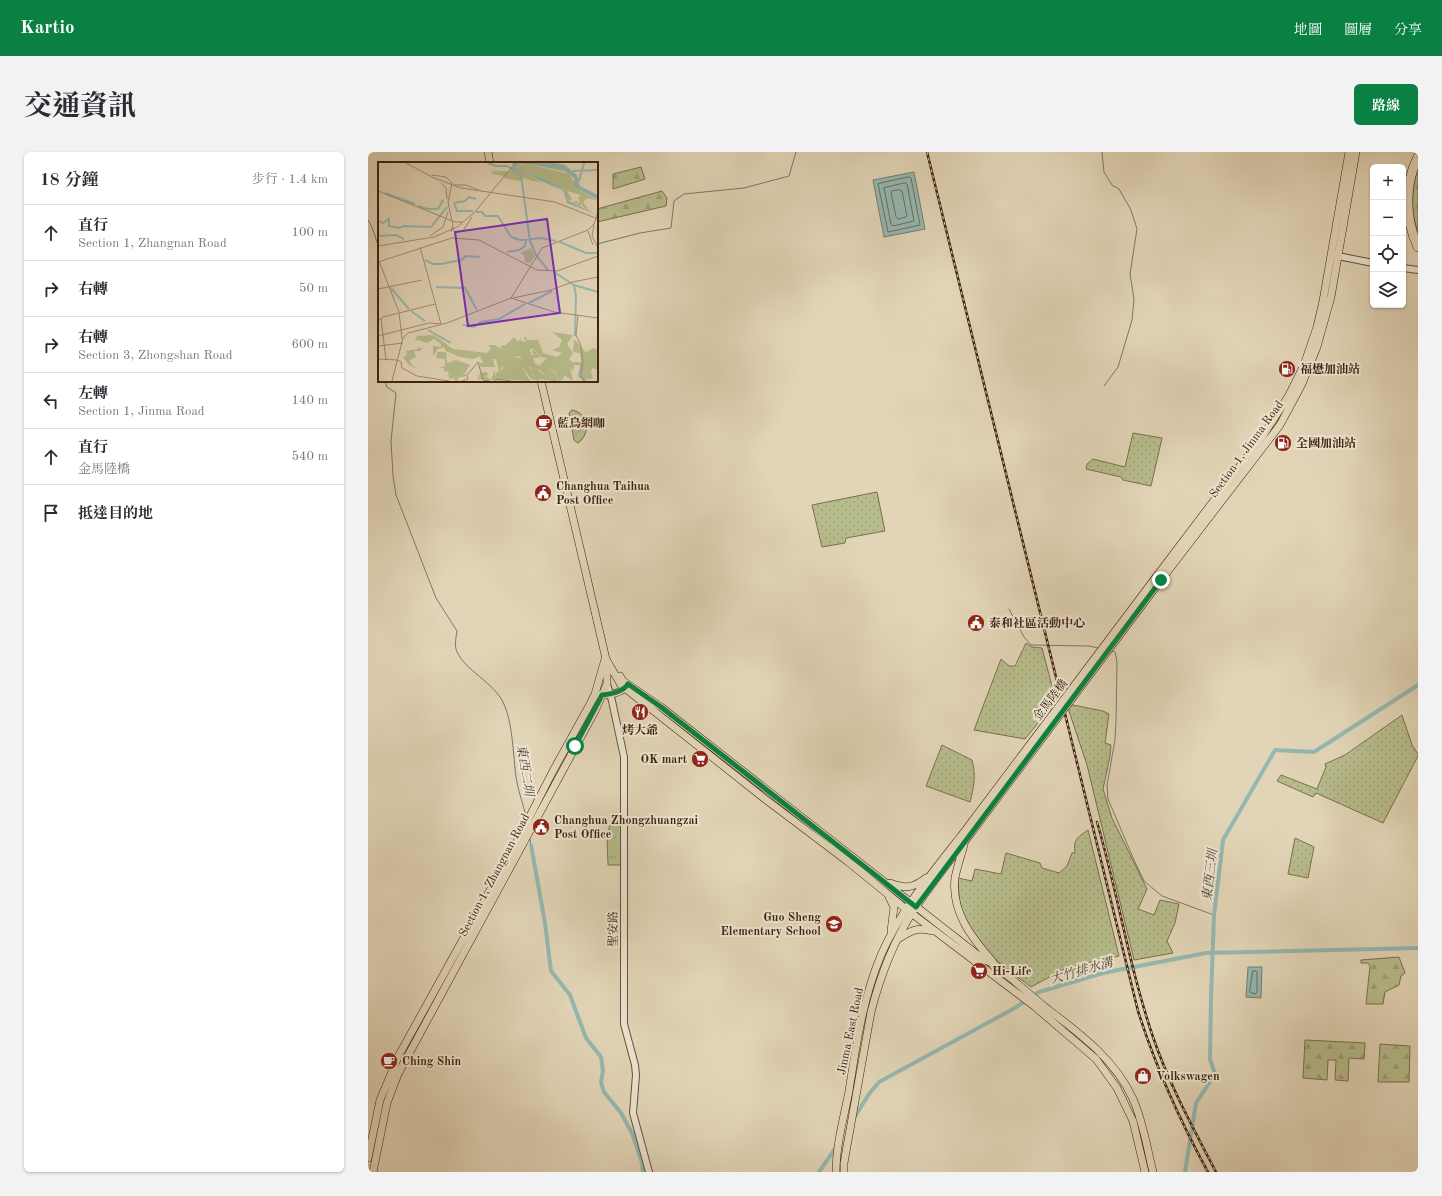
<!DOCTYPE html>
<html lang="zh-TW">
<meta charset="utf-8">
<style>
body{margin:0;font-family:"Old Standard TT","Noto Serif TC",serif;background:#f2f2f3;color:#2b2b33}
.controls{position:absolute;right:12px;top:12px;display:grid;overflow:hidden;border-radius:6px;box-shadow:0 1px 3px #0004}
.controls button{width:36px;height:36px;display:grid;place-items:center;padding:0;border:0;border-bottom:1px solid #e1e1e2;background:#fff;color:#2b2b33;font:20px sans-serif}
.stop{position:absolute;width:12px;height:12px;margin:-9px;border:3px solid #0b8043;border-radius:50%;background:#fff}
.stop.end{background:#0b8043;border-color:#fff;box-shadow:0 1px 4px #0008}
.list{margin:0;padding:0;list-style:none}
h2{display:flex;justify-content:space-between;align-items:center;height:52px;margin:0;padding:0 16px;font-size:17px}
h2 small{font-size:13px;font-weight:400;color:#7c7c81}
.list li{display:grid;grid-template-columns:26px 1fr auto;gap:12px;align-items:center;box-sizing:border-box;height:56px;padding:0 16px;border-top:1px solid #e1e1e2}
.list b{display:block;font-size:15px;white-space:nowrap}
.list p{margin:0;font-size:13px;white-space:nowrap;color:#7c7c81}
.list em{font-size:13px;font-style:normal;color:#7c7c81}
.icon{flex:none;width:22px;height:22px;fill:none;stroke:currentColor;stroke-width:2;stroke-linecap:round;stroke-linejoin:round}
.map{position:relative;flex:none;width:1050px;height:1020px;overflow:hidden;border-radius:6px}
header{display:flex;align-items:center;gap:24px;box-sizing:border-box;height:56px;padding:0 20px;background:#0b8043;color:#fff}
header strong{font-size:19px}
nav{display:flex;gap:22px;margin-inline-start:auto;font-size:14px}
.intro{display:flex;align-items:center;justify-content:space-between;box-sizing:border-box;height:96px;padding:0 24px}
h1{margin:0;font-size:28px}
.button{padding:10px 18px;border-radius:6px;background:#0b8043;color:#fff;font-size:14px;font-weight:700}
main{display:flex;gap:24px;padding:0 24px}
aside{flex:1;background:#fff;border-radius:6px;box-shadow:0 1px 3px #0004}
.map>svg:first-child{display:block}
.grass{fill:url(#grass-dots);stroke:#7c6f4d}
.forest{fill:url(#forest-firs);stroke:#7c6f4d}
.park{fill:url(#park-tufts);stroke:#7c6f4d}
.garden{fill:url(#garden-furrows);stroke:#7c6f4d}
.water{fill:#95b8b1;stroke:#737c70}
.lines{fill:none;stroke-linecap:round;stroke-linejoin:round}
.shore{stroke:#6a6d60;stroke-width:1}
.stream{stroke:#737c70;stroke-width:1}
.canal{stroke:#95b8b1;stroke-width:4}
.tertiary-casing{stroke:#684f38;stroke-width:8}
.primary-casing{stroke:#40220e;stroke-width:8}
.motorway-casing{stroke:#40220e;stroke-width:10}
.tertiary{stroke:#ece4d0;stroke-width:6}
.primary{stroke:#e2d5b7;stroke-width:7}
.motorway{stroke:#e2d5b7;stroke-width:9}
.rail-casing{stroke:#40220e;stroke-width:2.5}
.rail{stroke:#ece4d0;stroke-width:1;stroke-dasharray:3;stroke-linecap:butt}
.primary-bridge-casing{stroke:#40220e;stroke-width:8;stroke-linecap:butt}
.primary-bridge{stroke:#e2d5b7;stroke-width:7}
.route{stroke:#0b8043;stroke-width:5}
.labels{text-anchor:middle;stroke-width:4;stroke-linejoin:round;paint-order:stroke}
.poi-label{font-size:12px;font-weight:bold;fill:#40220e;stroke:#ece4d0;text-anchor:start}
.street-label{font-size:12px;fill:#40220e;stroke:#ece4d0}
.water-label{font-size:13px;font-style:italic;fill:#554837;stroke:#ece4d0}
.inset-river{fill:none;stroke:#95b8b1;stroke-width:2}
.inset-road{fill:none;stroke:#a18d73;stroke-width:1}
.view{fill:#7b2cbf;fill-opacity:0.15;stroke:#7b2cbf;stroke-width:2}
.inset-edge{fill:none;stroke:#40220e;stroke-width:2}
</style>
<header>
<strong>Kartio</strong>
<nav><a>地圖</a><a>圖層</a><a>分享</a></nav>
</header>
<div class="intro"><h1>交通資訊</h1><a class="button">路線</a></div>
<main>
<aside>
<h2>18 分鐘<small>步行 · 1.4 km</small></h2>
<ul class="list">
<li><svg class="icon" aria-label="ahead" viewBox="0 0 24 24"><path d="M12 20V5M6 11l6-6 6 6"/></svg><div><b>直行</b><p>Section 1, Zhangnan Road</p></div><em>100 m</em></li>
<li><svg class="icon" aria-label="right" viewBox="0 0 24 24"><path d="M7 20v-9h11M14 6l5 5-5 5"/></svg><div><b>右轉</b></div><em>50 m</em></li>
<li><svg class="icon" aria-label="right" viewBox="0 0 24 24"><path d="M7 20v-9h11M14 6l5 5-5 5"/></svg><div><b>右轉</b><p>Section 3, Zhongshan Road</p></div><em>600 m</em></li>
<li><svg class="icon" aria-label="left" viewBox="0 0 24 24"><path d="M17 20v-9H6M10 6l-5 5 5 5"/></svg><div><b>左轉</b><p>Section 1, Jinma Road</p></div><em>140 m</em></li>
<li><svg class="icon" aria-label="ahead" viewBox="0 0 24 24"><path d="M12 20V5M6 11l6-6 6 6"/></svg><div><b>直行</b><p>金馬陸橋</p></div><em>540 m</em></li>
<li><svg class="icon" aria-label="arrive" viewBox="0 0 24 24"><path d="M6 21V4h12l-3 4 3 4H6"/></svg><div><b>抵達目的地</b></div></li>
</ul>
</aside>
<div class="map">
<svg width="1050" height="1020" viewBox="0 0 1050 1020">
<defs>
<pattern id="grass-dots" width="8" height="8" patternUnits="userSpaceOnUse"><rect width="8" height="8" fill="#b7bc8c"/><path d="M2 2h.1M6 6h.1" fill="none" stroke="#9ea178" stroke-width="1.8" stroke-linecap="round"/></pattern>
<pattern id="forest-firs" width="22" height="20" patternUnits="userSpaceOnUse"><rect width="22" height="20" fill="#b7bc8c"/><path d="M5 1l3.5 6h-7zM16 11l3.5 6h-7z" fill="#9ea178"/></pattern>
<pattern id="park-tufts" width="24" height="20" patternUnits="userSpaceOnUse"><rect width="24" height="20" fill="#b7bc8c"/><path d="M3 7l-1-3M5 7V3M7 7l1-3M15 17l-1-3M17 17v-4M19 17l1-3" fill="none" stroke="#9ea178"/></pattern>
<pattern id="garden-furrows" width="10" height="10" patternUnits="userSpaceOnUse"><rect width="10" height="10" fill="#b7bc8c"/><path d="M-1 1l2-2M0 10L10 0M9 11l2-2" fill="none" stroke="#9ea178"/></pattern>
</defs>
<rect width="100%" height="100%" fill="#e2d5b7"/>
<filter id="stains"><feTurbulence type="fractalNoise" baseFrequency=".005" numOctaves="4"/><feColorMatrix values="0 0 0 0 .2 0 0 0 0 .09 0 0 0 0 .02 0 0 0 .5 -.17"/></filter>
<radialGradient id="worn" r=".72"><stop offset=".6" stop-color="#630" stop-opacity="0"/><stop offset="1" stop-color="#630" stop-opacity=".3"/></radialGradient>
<path class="grass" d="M 765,281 L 794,286 L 783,334 L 755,328 L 753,325 L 718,317 L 719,312 L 725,307 L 757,315 Z
M 509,340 L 517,379 L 478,386 L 477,391 L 454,395 L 444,353 Z
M 658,491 L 664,495 L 674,496 L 688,549 L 657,587 L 606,578 L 633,507 L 641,514 L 647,514 Z
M 705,553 L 735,559 L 741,562 L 737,591 L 743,593 L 742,604 L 735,637 L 744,666 L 779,737 L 770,757 L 786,763 L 792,748 L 811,752 L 807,771 L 799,789 L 805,801 L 766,808 L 719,613 L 700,556 Z
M 1034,563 L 1044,593 L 1050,602 L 1050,604 L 1015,671 L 948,641 L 945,645 L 909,629 L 913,623 L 949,637 L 958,615 L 957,612 L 977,603 Z
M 574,593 L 604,608 C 608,622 606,636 602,650 L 558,634 Z
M 720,678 L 751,804 L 698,816 L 663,835 C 640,817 611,799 598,772 C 591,758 591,742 590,726 L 604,729 L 607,717 L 633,722 L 638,701 L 672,711 L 674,716 L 691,721 L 699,714 L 704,701 L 707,701 C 705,687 709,686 720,678 Z
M 927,686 L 946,695 L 940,726 L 920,722 Z"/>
<path class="forest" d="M 273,15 L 277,27 L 245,37 L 245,22 Z
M 1050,15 L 1050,80 C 1042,59 1044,36 1050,15 Z
M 294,39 L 299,46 L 298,54 L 229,70 L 229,57 Z
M 1031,805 L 1037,821 L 1033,824 L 1031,833 L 1017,840 L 1015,852 L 998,852 L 1002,814 L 1000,811 L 993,811 L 993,808 Z
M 937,888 L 997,891 L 996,907 L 981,906 L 980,929 L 967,928 L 968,908 L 960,908 L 959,928 L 935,926 Z
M 1012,892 L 1042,894 L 1041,930 L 1010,930 Z"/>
<path class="park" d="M 256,662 L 256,713 L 240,713 C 240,696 234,666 256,662 Z"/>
<path class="garden" d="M 204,258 C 221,261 223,282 210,291 L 206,288 L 201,261 Z"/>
<path class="water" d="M 546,20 L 557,77 L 516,85 L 505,28 Z
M 880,815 L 894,815 L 893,846 L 878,845 Z"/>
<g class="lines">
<path class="shore" d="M 541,25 L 543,26 L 552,73 L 520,80 L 510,32 Z
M 537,31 L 539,32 L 546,69 L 525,74 L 523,72 L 516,36 Z
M 532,38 L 534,39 L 539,64 L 538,65 L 530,67 L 528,65 L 523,41 L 524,39 Z
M 885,819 L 888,819 L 889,821 L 889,840 L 887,842 L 884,841 L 882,840 Z"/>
<path class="stream" d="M 734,0 L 736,20 L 744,33 L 751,37 L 763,58 L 769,77 L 762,122 L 766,147 L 764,168 L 750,215 L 736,234
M 0,68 L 4,75 L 11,96
M 229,92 L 272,81 L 303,76 L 306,49 L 316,42 L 376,36 L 421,24 L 428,0
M 11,188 C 10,197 8,206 11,214
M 17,229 L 19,235 L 28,241 L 23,289 L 25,324 L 28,343 L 68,446 L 89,479 C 88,486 86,493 89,500 C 97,518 126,531 135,550 C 145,570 145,603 148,625 C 150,639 155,651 158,664
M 641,457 L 656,485 L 663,493 L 721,494 L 730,496
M 743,499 L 747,500 L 749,510 L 748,569 L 747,588 L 739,633 L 740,647 L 766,708 L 776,729 L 794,744 L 846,763
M 162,687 L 163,693"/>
<path class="canal" d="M 163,693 L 177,771 L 183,819 L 202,843 L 218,886 L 233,905 L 235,919 L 233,930 L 236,940 L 253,961 L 264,981 L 274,1010 L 275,1020
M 486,966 L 501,942 L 511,930 L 645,857 L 671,840 L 735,821 L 838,801 L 1050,796
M 451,1020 L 469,994
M 817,1020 L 828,951 L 847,922 L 842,907 L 843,846 L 846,763 L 855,688 L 907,598 L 946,600 L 1050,533"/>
<defs>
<path id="tertiary" d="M 967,102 L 970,104 L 1005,111
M 1035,116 L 1050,118
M 239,532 L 244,549 L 256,605 L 256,872 L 267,913 L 268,923 L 265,961 L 281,1020"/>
<path id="primary" d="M 120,0 L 122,11
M 173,229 L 238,507 L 253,533 L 397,647 L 479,709 L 538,757 L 666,854 L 728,907 L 749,936 L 765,969 L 777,1020
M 788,425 L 894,285 L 920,245 L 936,213 L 949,175 L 955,149 L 981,0
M 793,428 L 912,273 L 934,232 L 949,195 L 963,145 L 988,0
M 252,524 L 255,529 L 293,555 L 615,807 L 626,812 C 643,826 660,841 677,855 C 711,881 747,907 765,947 C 775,969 779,996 785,1020
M 232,543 C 240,544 253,541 259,534
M 596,693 C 593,704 589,715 587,726 C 583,760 604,786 625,810
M 522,731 C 538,737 545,736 558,726
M 521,745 L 526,755 L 523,779
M 530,787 C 544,778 548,775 565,779
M 0,1006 L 12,948 L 31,903 L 145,697 L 185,619 L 221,554 L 227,542 L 237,507
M 5,1020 L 19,951 L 30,922 L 227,559 L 239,532 L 239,513
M 468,1020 C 468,993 476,965 481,939 C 488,893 495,846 513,803 C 532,759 564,721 593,684
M 476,1020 L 476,1011 L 503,860 C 512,825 524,792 544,761 C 560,736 579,712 597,689"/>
<path id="motorway" d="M 1050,5 C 1036,33 1037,67 1050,95"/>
</defs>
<use href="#tertiary" class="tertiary-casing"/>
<use href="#primary" class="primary-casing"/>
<use href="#motorway" class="motorway-casing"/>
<use href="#tertiary" class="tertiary"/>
<use href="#primary" class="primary"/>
<use href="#motorway" class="motorway"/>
<defs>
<path id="rail" d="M 559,0 L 770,859 C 788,916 811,967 840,1020
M 729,670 C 750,741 761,815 785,885 C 801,932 825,976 848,1020"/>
</defs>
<use href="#rail" class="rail-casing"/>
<use href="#rail" class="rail"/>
<defs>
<path id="primary-bridge" d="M 593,684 L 788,425
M 597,689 L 793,428"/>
</defs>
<use href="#primary-bridge" class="primary-bridge-casing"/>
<use href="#primary-bridge" class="primary-bridge"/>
</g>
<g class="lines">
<path class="route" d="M 207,594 L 234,543 C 244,542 255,540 260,532 L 293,555 L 548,755 L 793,428"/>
</g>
<defs>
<symbol id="fuel-disc" viewBox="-11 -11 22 22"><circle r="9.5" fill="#8f2418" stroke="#ece4d0"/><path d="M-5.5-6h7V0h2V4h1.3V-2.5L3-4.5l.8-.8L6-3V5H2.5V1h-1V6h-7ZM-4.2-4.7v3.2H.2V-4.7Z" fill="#fff"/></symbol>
<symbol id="cafe-disc" viewBox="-11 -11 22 22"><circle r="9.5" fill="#8f2418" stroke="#ece4d0"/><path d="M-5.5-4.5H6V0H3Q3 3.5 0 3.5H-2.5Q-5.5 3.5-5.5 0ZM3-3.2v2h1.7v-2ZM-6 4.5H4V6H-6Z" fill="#fff"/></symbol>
<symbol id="civic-disc" viewBox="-11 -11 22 22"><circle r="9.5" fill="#8f2418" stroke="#ece4d0"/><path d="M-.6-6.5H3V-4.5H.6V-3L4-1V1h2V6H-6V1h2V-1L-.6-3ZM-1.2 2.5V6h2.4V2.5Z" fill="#fff"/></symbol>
<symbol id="restaurant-disc" viewBox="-11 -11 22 22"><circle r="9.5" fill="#8f2418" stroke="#ece4d0"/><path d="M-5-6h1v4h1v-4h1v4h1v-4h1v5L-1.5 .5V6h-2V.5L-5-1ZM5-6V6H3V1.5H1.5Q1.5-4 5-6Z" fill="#fff"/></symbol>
<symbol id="supermarket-disc" viewBox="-11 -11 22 22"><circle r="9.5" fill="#8f2418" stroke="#ece4d0"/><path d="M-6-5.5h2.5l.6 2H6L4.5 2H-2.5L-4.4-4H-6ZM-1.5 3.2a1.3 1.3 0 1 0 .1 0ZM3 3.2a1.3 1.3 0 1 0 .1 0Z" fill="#fff"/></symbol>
<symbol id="school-disc" viewBox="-11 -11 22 22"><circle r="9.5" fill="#8f2418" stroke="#ece4d0"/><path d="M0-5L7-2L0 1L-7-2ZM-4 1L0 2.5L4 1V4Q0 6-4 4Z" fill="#fff"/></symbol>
<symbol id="shop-disc" viewBox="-11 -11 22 22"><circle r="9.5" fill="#8f2418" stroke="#ece4d0"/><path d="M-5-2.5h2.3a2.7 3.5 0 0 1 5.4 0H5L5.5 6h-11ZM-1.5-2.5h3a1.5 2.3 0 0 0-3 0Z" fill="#fff"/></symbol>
</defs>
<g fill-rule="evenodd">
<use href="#fuel-disc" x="909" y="207" width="20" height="20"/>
<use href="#cafe-disc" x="166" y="261" width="20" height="20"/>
<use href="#fuel-disc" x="905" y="281" width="20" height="20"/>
<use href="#civic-disc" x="165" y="331" width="20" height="20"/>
<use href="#civic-disc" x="598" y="461" width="20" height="20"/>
<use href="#restaurant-disc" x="262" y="550" width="20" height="20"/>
<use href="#supermarket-disc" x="322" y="597" width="20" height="20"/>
<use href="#civic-disc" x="163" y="665" width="20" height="20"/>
<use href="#school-disc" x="456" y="762" width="20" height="20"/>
<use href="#supermarket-disc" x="601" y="809" width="20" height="20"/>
<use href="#cafe-disc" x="11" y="899" width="20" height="20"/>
<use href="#shop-disc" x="765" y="914" width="20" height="20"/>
</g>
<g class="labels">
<g class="poi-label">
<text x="932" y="221">福懋加油站</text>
<text x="189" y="275">藍鳥網咖</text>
<text x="928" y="295">全國加油站</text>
<text x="188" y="338">Changhua Taihua<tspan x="188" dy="14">Post Office</tspan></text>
<text x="621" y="475">泰和社區活動中心</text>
<text x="272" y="582" text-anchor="middle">烤大爺</text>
<text x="319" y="611" text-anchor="end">OK mart</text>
<text x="186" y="672">Changhua Zhongzhuangzai<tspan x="186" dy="14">Post Office</tspan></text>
<text x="453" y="769" text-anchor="end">Guo Sheng<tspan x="453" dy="14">Elementary School</tspan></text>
<text x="624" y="823">Hi-Life</text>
<text x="34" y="913">Ching Shin</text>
<text x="788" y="928">Volkswagen</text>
</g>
<g class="street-label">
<text transform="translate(878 297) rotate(-54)" y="4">Section 1, Jinma Road</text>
<text transform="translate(682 548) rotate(-53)" y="4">金馬陸橋</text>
<text transform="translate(126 723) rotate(-62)" y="4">Section 1, Zhangnan Road</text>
<text transform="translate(245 777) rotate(-90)" y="4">聖安路</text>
<text transform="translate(482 879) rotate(-78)" y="4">Jinma East Road</text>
</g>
<g class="water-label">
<text transform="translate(158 618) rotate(81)" y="5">東西二圳</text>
<text transform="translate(841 723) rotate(-83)" y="5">東西三圳</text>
<text transform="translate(713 818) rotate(-16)" y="5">大竹排水溝</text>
</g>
</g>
<g transform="translate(10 10)">
<rect width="220" height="220" fill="#e2d5b7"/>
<path d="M 150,2 L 191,12 L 197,21 L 197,24 L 194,24 L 220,39 L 209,36 L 205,40 L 211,48 L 204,44 L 204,41 L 202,44 L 195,40 L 199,39 L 200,42 L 202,39 L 200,36 L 203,33 L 189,29 L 194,37 L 190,39 L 186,27 L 150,10 L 135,6 L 139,3 ZM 139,7 L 148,10 L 163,21 L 144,16 L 142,19 L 125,16 L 126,14 L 115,12 L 113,9 L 126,11 ZM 153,86 L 157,94 L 152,101 L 147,100 L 146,93 L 142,91 ZM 135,194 L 160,203 L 165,208 L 167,205 L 178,212 L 180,219 L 176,219 L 175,215 L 168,215 L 162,208 L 146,204 Z" fill="#b7bc8c"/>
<path d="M 174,170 L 195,173 L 189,182 L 195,191 L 191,197 L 194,200 L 203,200 L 202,191 L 195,190 L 196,177 L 208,190 L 216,186 L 220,189 L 220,208 L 214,206 L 213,210 L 215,216 L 206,218 L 202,212 L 200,215 L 203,206 L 201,203 L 196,203 L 195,210 L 192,204 L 195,219 L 186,213 L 185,217 L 181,219 L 178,211 L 167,205 L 166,209 L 160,205 L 169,196 L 163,195 L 155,186 L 152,188 L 153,193 L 157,193 L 154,191 L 155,187 L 162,195 L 155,196 L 158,204 L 148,201 L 141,194 L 135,195 L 149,203 L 156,214 L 162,219 L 153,217 L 144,204 L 149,214 L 143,212 L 138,203 L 127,200 L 121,210 L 118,197 L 115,197 L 117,205 L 102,205 L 101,201 L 105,201 L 102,194 L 95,197 L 82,195 L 68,189 L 66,185 L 60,187 L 55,194 L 55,184 L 63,185 L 63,182 L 56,177 L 49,181 L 40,178 L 37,179 L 39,174 L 56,173 L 75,187 L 109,191 L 113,186 L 110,183 L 117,183 L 124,187 L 122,184 L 128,183 L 136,175 L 139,179 L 142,178 L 142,174 L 143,179 L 149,180 L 146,176 L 148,174 L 149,178 L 160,178 L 165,191 L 179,195 L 184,191 L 174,188 L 181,185 L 184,178 ZM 39,185 L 46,187 L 43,187 L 43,189 L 36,189 L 38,195 L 31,199 L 36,205 L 40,206 L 38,206 L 35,205 L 30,202 L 25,195 L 29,193 L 28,189 L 40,187 ZM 59,190 L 68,190 L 69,201 L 78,198 L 92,203 L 87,211 L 82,211 L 88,212 L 88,214 L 80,216 L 80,219 L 75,218 L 77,216 L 71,217 L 70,209 L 67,210 L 66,206 L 61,206 L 67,204 L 67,197 L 58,196 ZM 117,208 L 117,214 L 127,219 L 99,217 L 103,210 L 108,210 L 111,212 L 108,214 L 113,218 Z" fill="#b7bc8c"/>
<path d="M 125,199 L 141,204 L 143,212 L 149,214 L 152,219 L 117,217 L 118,211 L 125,207 ZM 151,206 L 159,207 L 168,215 L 176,214 L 176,219 L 159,217 Z" fill="#b7bc8c"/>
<path d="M 134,1 L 178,1 L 187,3 L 199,13 L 202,24 L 220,33 L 220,38 L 194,24 L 197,24 L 196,16 L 186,9 L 150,2 L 142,2 L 136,6 L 150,10 L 183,25 L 187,28 L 189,34 L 189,38 L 220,53 L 189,41 L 185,28 L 160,18 L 148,10 L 136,8 L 126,11 L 114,8 L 131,10 L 136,3 Z" fill="#95b8b1"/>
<path class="inset-river" d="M 110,1 L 118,4 L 129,4 L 143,13 L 152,79 L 158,93 L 170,108M 195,9 L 220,8M 201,19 L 206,1M 7,31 L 37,42M 76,41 L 79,49 L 95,49M 76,41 L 87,39 L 91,35 L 98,37M 40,44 L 50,47 L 60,47 L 65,38M 98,50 L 104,50 L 107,54 L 120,54 L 133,75 L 142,78 L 163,76 L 178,79M 0,59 L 5,61 L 11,57 L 11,64 L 21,66 L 26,64 L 53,65 L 69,45M 0,74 L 18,73 L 26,77M 182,80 L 208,91 L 220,91M 129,90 L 141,88 L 147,84 L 148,78M 47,98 L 55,102 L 63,102 L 83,98 L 88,94 L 102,95M 176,110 L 196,123 L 198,134 L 197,174M 196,123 L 220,130M 58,125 L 87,126 L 99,148M 13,126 L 31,147M 151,141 L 174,129M 33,149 L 47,159M 85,163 L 96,165 L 103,160 L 121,157 L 147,142M 50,168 L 73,181M 204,201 L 201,214 L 207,219"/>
<path class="inset-road" d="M 28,1 L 56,16 L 83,26 L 177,40 L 220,57M 54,13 L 68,15 L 74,21 L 70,40 L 75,64 L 73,70M 63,21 L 68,26 L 69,37M 76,23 L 88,23 L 101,28M 0,29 L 77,60 L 84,60M 216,63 L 214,74 L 220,86M 73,66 L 78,70 L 85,69 L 94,55M 210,69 L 215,83M 52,74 L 65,65 L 70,50M 0,84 L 56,75 L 79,65 L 97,50 L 137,1M 1,99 L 21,150 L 24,177M 0,100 L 74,76 L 101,78 L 159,108 L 179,109 L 220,94M 0,127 L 44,118M 133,136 L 176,150 L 220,156M 135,136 L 173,128 L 194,120 L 220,115M 200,153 L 198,173 L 203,184 L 205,200 L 203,213 L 206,219M 3,156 L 8,198M 0,159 L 5,155 L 57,142M 0,174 L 51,161 L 63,162 L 42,85M 0,184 L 25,181M 0,197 L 19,198M 19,198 L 23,200 L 24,206 L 39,214 L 71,219M 100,200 L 105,218 L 112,219M 14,219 L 25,176 L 30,171 L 69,161 L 133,136 L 164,86 L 210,68 L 216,62 L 220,50M 84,219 L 90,217 L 89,213 L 100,200M 117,219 L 119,217 L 133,219"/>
<path class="view" d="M 169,57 L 182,151 L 90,164 L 77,70 Z"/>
<rect width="220" height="220" class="inset-edge"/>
</g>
<rect width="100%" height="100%" filter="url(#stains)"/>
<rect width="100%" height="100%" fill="url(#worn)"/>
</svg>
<div class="controls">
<button>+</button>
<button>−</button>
<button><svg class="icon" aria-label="locate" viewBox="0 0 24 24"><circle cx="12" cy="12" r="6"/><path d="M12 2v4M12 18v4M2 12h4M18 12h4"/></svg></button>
<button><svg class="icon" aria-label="layers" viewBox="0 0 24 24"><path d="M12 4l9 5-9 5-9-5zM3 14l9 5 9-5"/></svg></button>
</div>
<div class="stop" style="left:207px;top:594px"></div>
<div class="stop end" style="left:793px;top:428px"></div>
</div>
</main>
